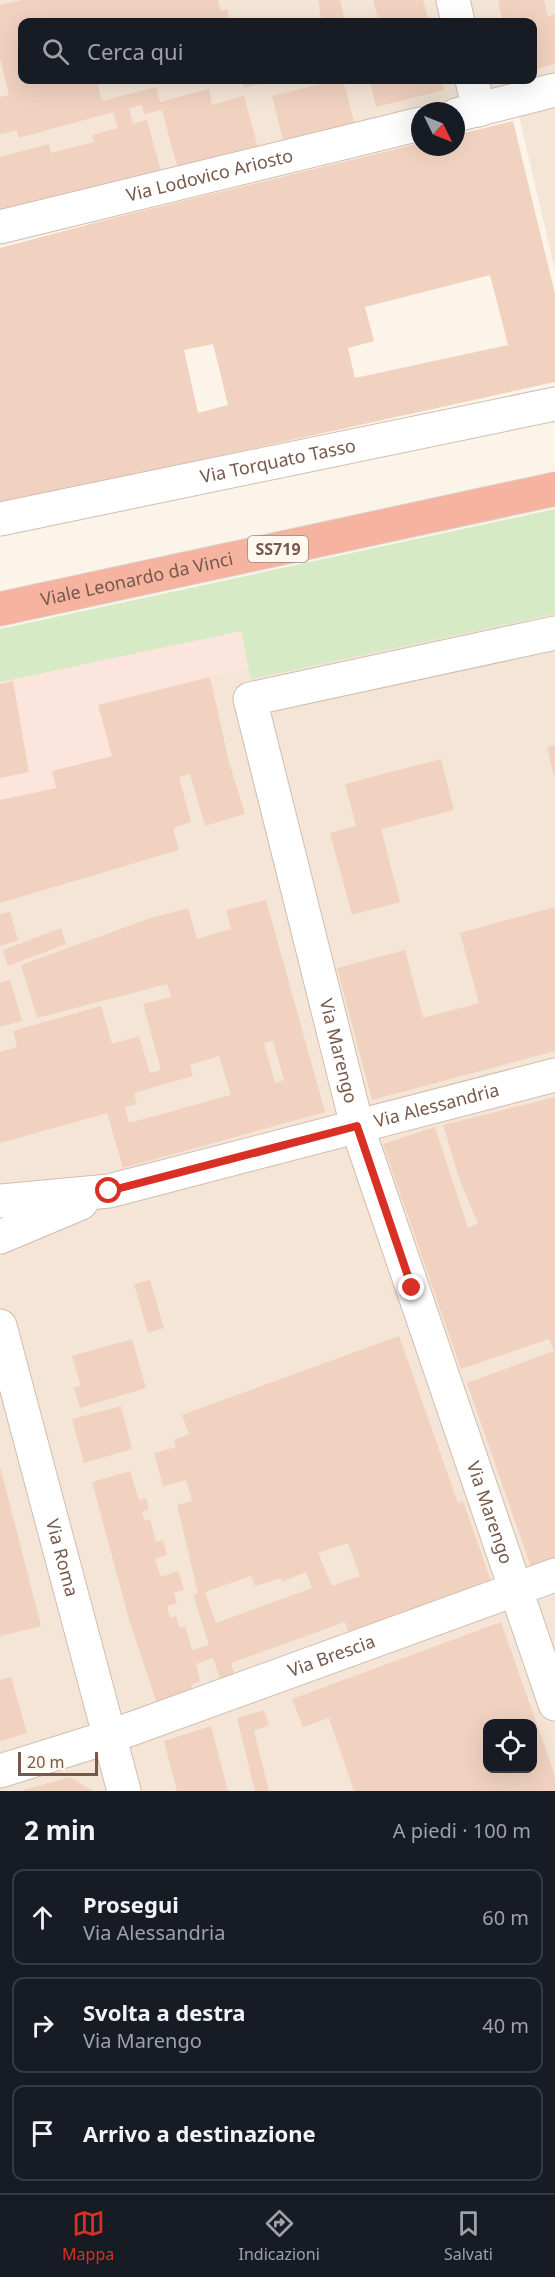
<!DOCTYPE html>
<html lang="it">
<meta charset="utf-8">
<style>
body{margin:0;font-family:"Noto Sans",sans-serif;background:#20242c;color:#f1f3f6}
.controls{position:absolute;right:18px;bottom:18px;display:grid;overflow:hidden;border-radius:12px;box-shadow:0 6px 24px #0002}
.controls button{width:54px;height:54px;display:grid;place-items:center;padding:0;border:0;border-bottom:2px solid #363941;background:#171b24;color:#f1f3f6;font:30px sans-serif}
.compass{position:absolute;left:411px;top:102px;width:54px;height:54px;border-radius:50%;background:#171b24;box-shadow:0 6px 24px #0002;rotate:133deg}
.scale{position:absolute;left:18px;bottom:15px;width:80px;box-sizing:border-box;padding-left:6px;border:3px solid #76594c;border-top:0;font-size:16px;line-height:21px;white-space:nowrap;color:#76594c;-webkit-text-stroke:4px #fff8ef;paint-order:stroke}
.stop{position:absolute;width:18px;height:18px;margin:-14px;border:4px solid #d93025;border-radius:50%;background:#fff}
.stop.end{background:#d93025;border-color:#fff;box-shadow:0 2px 6px #0008}
.list{margin:0;padding:0;list-style:none}
h2{display:flex;justify-content:space-between;align-items:center;height:78px;margin:0;padding:0 24px;font-size:26px}
h2 small{font-size:20px;font-weight:400;color:#9ea1a6}
.list li{display:grid;grid-template-columns:39px 1fr auto;gap:18px;align-items:center;box-sizing:border-box;height:96px;margin:0 12px 12px;padding:0 12px;border:2px solid #363941;border-radius:12px}
.list b{display:block;font-size:22px;white-space:nowrap}
.list p{margin:0;font-size:20px;white-space:nowrap;color:#9ea1a6}
.list em{font-size:20px;font-style:normal;color:#9ea1a6}
.icon{flex:none;width:33px;height:33px;fill:none;stroke:currentColor;stroke-width:2;stroke-linecap:round;stroke-linejoin:round}
.map{position:relative;flex:none;width:555px;height:1791px;overflow:hidden}
.search{position:absolute;background:#171b24;box-shadow:0 6px 24px #0002;left:18px;right:18px;top:18px;height:66px;display:flex;align-items:center;gap:15px;box-sizing:border-box;padding:0 21px;border-radius:12px;color:#9ea1a6;font-size:22px}
.sheet{height:402px;background:#171b24}
nav{display:flex;justify-content:space-around;align-items:center;box-sizing:border-box;height:84px;border-top:2px solid #363941;background:#171b24;font-size:16px;color:#9ea1a6}
nav a{display:grid;justify-items:center;gap:3px}
nav .on{color:#d93025}
.map>svg:first-child{display:block}
.residential{fill:#f4e5d6;fill-rule:evenodd}
.commercial{fill:#fce5dc}
.green{fill:#d6eac6}
.building{fill:#f1d2c0;fill-rule:evenodd}
.lines{fill:none;stroke-linecap:round;stroke-linejoin:round}
.minor-casing{stroke:#d0bdb0;stroke-width:35}
.highway-casing{stroke:#d9d1cd;stroke-width:35}
.minor{stroke:#fff;stroke-width:33}
.highway{stroke:#f5b3a0;stroke-width:33}
.route{stroke:#d93025;stroke-width:8}
.labels{text-anchor:middle;stroke-width:6;stroke-linejoin:round;paint-order:stroke}
.shield{fill:#fff8ef;stroke:#9f897d;stroke-width:1.5}
.shield-label{font-size:16px;font-weight:bold;fill:#76594c}
.street-label{font-size:18px;fill:#76594c;stroke:#fff8ef}
</style>
<div class="map">
<svg width="555" height="1791" viewBox="0 0 555 1791">
<rect width="100%" height="100%" fill="#fcf4e8"/>
<path class="residential" d="M 0,0 L 555,0 L 555,270 L 518,112 L 420,111 L 420,137 L 0,244 ZM 22,22 L 532,22 L 532,80 L 22,80 Z
M 555,532 L 555,1791 L 0,1791 L 0,652 ZM 488,1724 L 532,1724 L 532,1768 L 488,1768 Z"/>
<path class="commercial" d="M 241,631 L 249,668 L 206,677 L 211,696 L 0,883 L 0,682 Z"/>
<path class="green" d="M 555,509 L 555,614 L 251,679 L 241,631 L 0,682 L 0,629 Z"/>
<path class="building" d="M 22,0 L 218,0 L 221,11 L 227,9 L 230,22 L 22,22 L 22,80 L 106,80 L 97,83 L 102,101 L 156,87 L 160,102 L 209,89 L 212,105 L 244,96 L 258,148 L 178,170 L 162,110 L 144,114 L 142,105 L 129,108 L 133,124 L 147,120 L 161,171 L 0,212 L 0,157 L 49,144 L 51,153 L 94,142 L 92,135 L 118,128 L 113,112 L 19,138 L 17,130 L 0,134 L 0,97 L 9,95 L 0,58 L 0,5 Z
M 318,0 L 340,0 L 345,22 L 322,22 Z
M 373,0 L 423,0 L 429,22 L 379,22 Z
M 498,0 L 544,0 L 548,16 L 555,14 L 555,64 L 532,70 L 532,22 L 503,22 Z
M 242,80 L 275,80 L 244,88 Z
M 332,80 L 343,80 L 355,125 L 284,144 L 272,96 L 333,81 Z
M 370,80 L 442,80 L 444,90 L 376,107 Z
M 513,121 L 555,294 L 555,382 L 0,504 L 0,248 L 113,218 L 420,143 L 420,147 L 456,147 L 456,135 ZM 490,275 L 508,345 L 355,378 L 348,348 L 374,341 L 365,307 ZM 213,344 L 228,405 L 198,413 L 184,350 Z
M 210,677 L 229,762 L 245,814 L 205,826 L 190,774 L 179,777 L 191,822 L 173,828 L 179,850 L 0,903 L 0,800 L 56,788 L 52,771 L 112,756 L 98,705 Z
M 13,681 L 29,772 L 0,778 L 0,684 Z
M 555,745 L 555,776 L 554,776 L 547,747 Z
M 441,759 L 454,810 L 381,829 L 400,902 L 352,915 L 330,833 L 356,826 L 345,784 Z
M 266,900 L 325,1112 L 123,1168 L 107,1113 L 0,1143 L 0,1052 L 17,1047 L 13,1031 L 101,1006 L 112,1044 L 139,1036 L 150,1073 L 161,1070 L 143,1004 L 171,997 L 167,984 L 37,1018 L 21,965 L 148,919 L 188,908 L 197,939 L 231,929 L 226,910 ZM 273,1041 L 284,1080 L 275,1083 L 264,1043 ZM 219,1056 L 231,1095 L 129,1123 L 125,1107 L 137,1104 L 134,1093 L 193,1076 L 190,1065 Z
M 555,907 L 555,1051 L 372,1100 L 337,968 L 405,950 L 423,1018 L 479,1003 L 460,933 Z
M 10,912 L 18,940 L 0,946 L 0,914 Z
M 61,928 L 66,944 L 8,966 L 3,950 Z
M 10,980 L 22,1021 L 0,1027 L 0,983 Z
M 555,1097 L 555,1562 L 532,1570 L 467,1383 L 554,1351 L 549,1339 L 461,1369 L 383,1144 L 435,1127 L 468,1228 L 478,1223 L 460,1181 L 443,1125 Z
M 150,1280 L 164,1328 L 148,1333 L 134,1284 Z
M 399,1336 L 458,1503 L 463,1501 L 493,1587 L 350,1637 L 345,1622 L 231,1663 L 235,1676 L 221,1681 L 213,1658 L 196,1664 L 200,1681 L 191,1685 L 193,1692 L 157,1704 L 129,1619 L 92,1482 L 130,1471 L 139,1500 L 146,1498 L 149,1509 L 142,1512 L 145,1521 L 150,1519 L 156,1542 L 163,1540 L 167,1555 L 155,1559 L 161,1577 L 178,1571 L 184,1590 L 174,1593 L 177,1603 L 167,1606 L 170,1618 L 176,1616 L 180,1628 L 185,1626 L 192,1650 L 209,1645 L 193,1595 L 198,1593 L 177,1505 L 192,1501 L 186,1480 L 163,1486 L 154,1453 L 176,1447 L 174,1440 L 189,1434 L 182,1415 ZM 348,1543 L 360,1576 L 332,1586 L 318,1553 ZM 306,1572 L 312,1588 L 216,1623 L 205,1592 L 251,1576 L 255,1586 L 281,1578 L 282,1582 Z
M 132,1339 L 146,1388 L 80,1408 L 74,1387 L 81,1386 L 72,1356 Z
M 121,1406 L 132,1449 L 84,1463 L 72,1419 Z
M 0,1466 L 41,1626 L 0,1636 Z
M 501,1622 L 555,1776 L 555,1791 L 354,1791 L 329,1718 L 303,1727 L 292,1699 ZM 488,1724 L 532,1724 L 532,1768 L 488,1768 Z
M 11,1677 L 27,1733 L 0,1741 L 0,1680 Z
M 264,1710 L 269,1725 L 254,1731 L 269,1791 L 255,1791 L 237,1718 Z
M 211,1726 L 228,1791 L 177,1791 L 164,1741 Z
M 70,1777 L 93,1791 L 23,1791 L 23,1790 Z"/>
<g class="lines">
<defs>
<g id="minor">
<path d="M 453,0 L 458,22"/>
<path d="M 472,80 L 479,110"/>
<path d="M 456,115 L 555,90"/>
<path id="s1" d="M 0,227 L 420,124"/>
<path id="s2" d="M 0,519 L 555,404"/>
<path id="s3" d="M 555,633 L 250,699 L 357,1126 L 555,1704"/>
<path id="s4" d="M 0,1201 L 109,1191 L 555,1075"/>
<path d="M 0,1237 L 81,1203"/>
<path id="s5" d="M 0,1326 L 124,1791"/>
<path id="s6" d="M 0,1771 L 109,1737 L 555,1575"/>
</g>
<g id="highway">
<path id="s7" d="M 0,609 L 555,489"/>
</g>
</defs>
<use href="#minor" class="minor-casing"/>
<use href="#highway" class="highway-casing"/>
<use href="#minor" class="minor"/>
<use href="#highway" class="highway"/>
</g>
<g class="lines">
<path class="route" d="M 109,1191 L 357,1126 L 412,1288"/>
</g>
<g class="labels">
<rect class="shield" x="248" y="536" width="60" height="26" rx="4.5"/>
<g class="shield-label">
<text x="278" y="555">SS719</text>
</g>
<g class="street-label">
<text dy="6" stroke="none"><textPath href="#s1" startOffset="216">Via Lodovico Ariosto</textPath></text>
<text dy="6" stroke="none"><textPath href="#s2" startOffset="284">Via Torquato Tasso</textPath></text>
<text dy="6" stroke="none"><textPath href="#s7" startOffset="140">Viale Leonardo da Vinci</textPath></text>
<text dy="6" stroke="none"><textPath href="#s3" startOffset="675">Via Marengo</textPath></text>
<text dy="6" stroke="none"><textPath href="#s4" startOffset="448">Via Alessandria</textPath></text>
<text dy="6" stroke="none"><textPath href="#s3" startOffset="1161">Via Marengo</textPath></text>
<text dy="6" stroke="none"><textPath href="#s5" startOffset="240">Via Roma</textPath></text>
<text dy="6" stroke="none"><textPath href="#s6" startOffset="351">Via Brescia</textPath></text>
</g>
</g>
</svg>
<div class="controls">
<button><svg class="icon" aria-label="locate" viewBox="0 0 24 24"><circle cx="12" cy="12" r="6"/><path d="M12 2v4M12 18v4M2 12h4M18 12h4"/></svg></button>
</div>
<svg class="compass" viewBox="-18 -18 36 36"><path d="M0-13l5 13h-10z" fill="#e53935"/><path d="M0 13l5-13h-10z" fill="#9ea1a6"/></svg>
<div class="scale">20 m</div>
<div class="stop" style="left:109px;top:1191px"></div>
<div class="stop end" style="left:412px;top:1288px"></div>
<div class="search"><svg class="icon" aria-label="search" viewBox="0 0 24 24"><circle cx="10" cy="10" r="6"/><path d="M15 15l6 6"/></svg>Cerca qui</div>
</div>
<section class="sheet">
<h2>2 min<small>A piedi · 100 m</small></h2>
<ul class="list">
<li><svg class="icon" aria-label="ahead" viewBox="0 0 24 24"><path d="M12 20V5M6 11l6-6 6 6"/></svg><div><b>Prosegui</b><p>Via Alessandria</p></div><em>60 m</em></li>
<li><svg class="icon" aria-label="right" viewBox="0 0 24 24"><path d="M7 20v-9h11M14 6l5 5-5 5"/></svg><div><b>Svolta a destra</b><p>Via Marengo</p></div><em>40 m</em></li>
<li><svg class="icon" aria-label="arrive" viewBox="0 0 24 24"><path d="M6 21V4h12l-3 4 3 4H6"/></svg><div><b>Arrivo a destinazione</b></div></li>
</ul>
</section>
<nav>
<a class="on"><svg class="icon" aria-label="map" viewBox="0 0 24 24"><path d="M3 6l6-2 6 2 6-2v14l-6 2-6-2-6 2zM9 4v14M15 6v14"/></svg>Mappa</a>
<a><svg class="icon" aria-label="directions" viewBox="0 0 24 24"><path d="M12 3l9 9-9 9-9-9zM9 14v-3h6M13 9l2 2-2 2"/></svg>Indicazioni</a>
<a><svg class="icon" aria-label="saved" viewBox="0 0 24 24"><path d="M7 4h10v16l-5-4-5 4z"/></svg>Salvati</a>
</nav>
